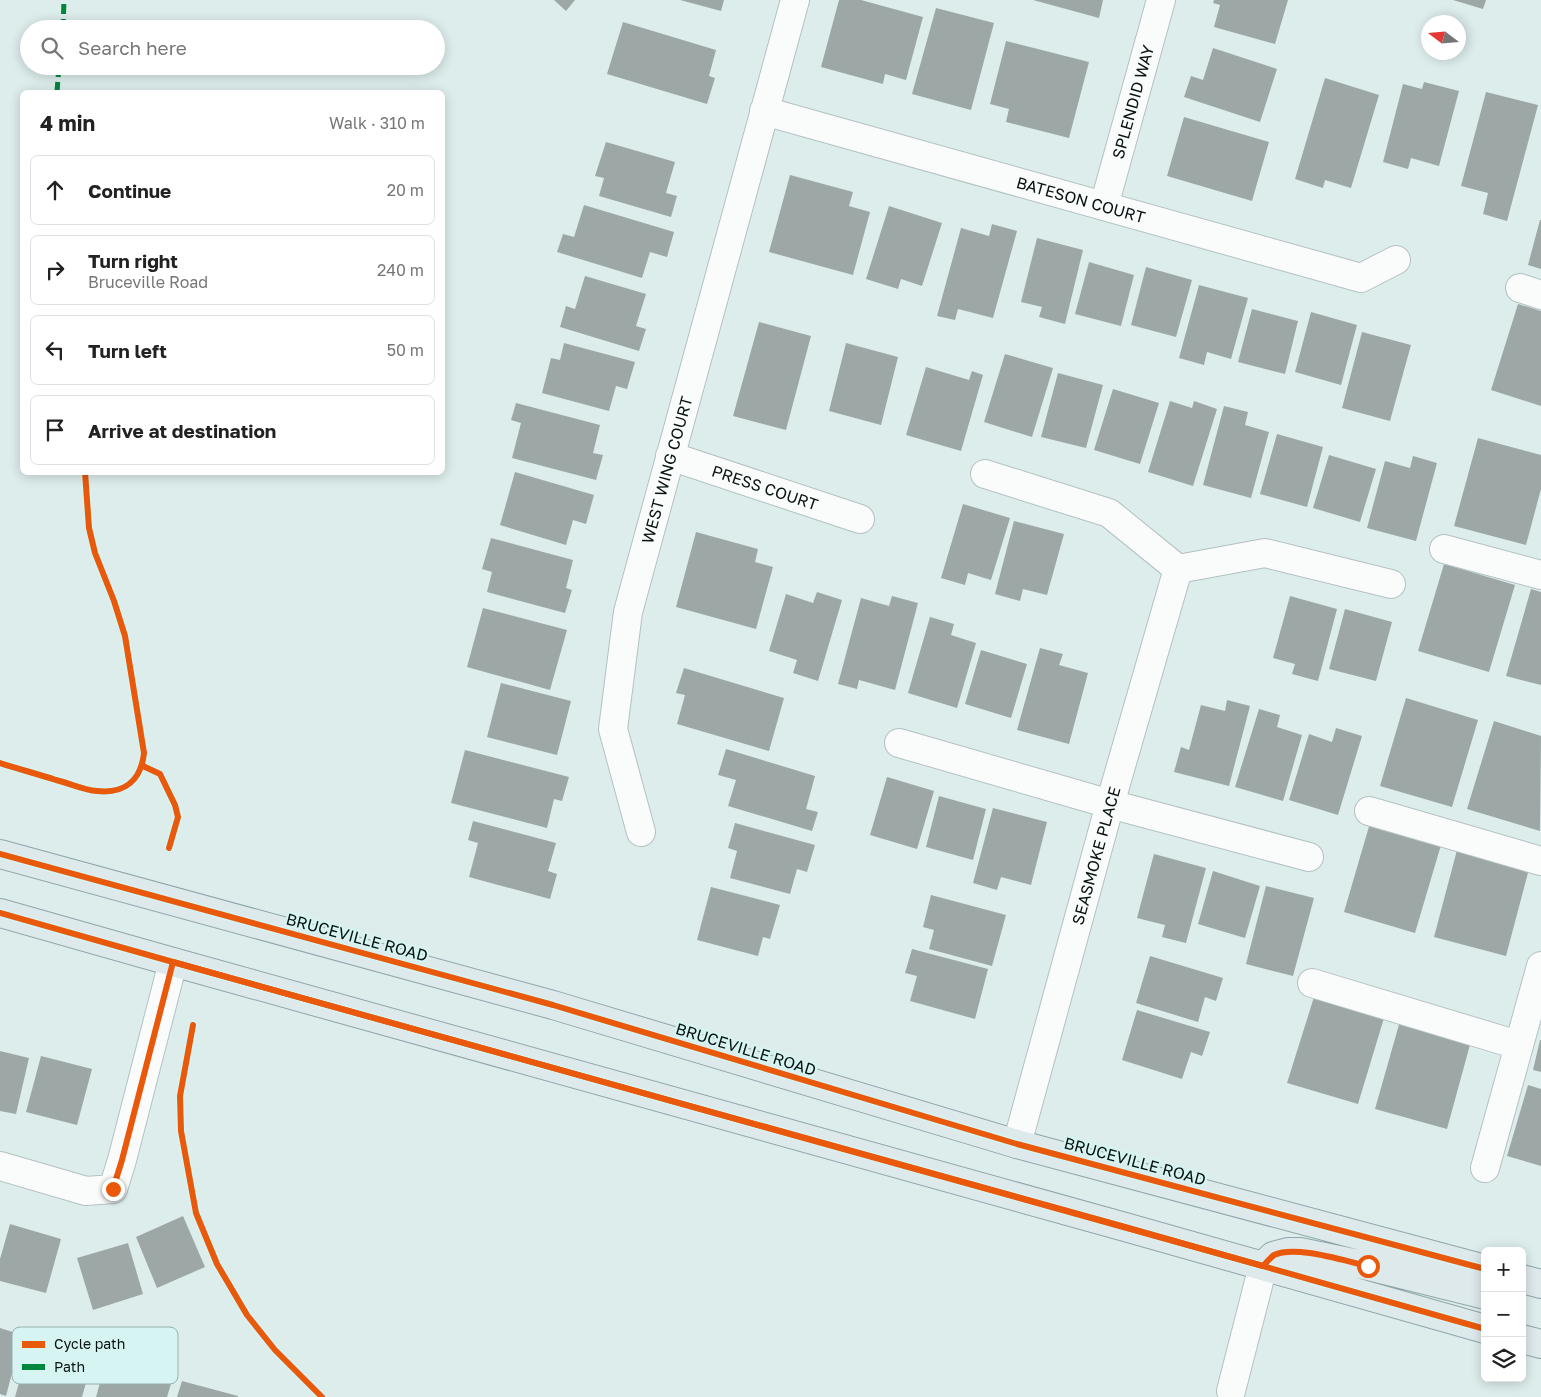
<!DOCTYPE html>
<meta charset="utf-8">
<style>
body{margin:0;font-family:"Golos Text",sans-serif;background:#f6f6f6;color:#222}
.controls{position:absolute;right:15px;bottom:15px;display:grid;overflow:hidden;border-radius:8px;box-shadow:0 2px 12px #0003}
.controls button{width:45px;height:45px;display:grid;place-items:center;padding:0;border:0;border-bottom:1px solid #e0e0e0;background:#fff;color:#222;font:25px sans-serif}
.compass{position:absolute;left:1421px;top:15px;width:45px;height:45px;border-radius:50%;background:#fff;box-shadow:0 2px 12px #0003;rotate:286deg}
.stop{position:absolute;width:15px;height:15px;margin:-11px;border:4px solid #ea580c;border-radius:50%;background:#fff}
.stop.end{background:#ea580c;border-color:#fff;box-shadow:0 1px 5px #0008}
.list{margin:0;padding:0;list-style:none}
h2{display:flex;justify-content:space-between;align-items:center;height:65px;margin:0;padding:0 20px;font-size:21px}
h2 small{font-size:16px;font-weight:400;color:#767676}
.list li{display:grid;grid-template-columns:32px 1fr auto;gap:15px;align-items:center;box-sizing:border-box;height:70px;margin:0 10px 10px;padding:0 10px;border:1px solid #e0e0e0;border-radius:8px}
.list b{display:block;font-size:19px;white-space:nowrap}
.list p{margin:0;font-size:16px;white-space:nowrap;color:#767676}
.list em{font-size:16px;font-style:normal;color:#767676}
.icon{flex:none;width:28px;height:28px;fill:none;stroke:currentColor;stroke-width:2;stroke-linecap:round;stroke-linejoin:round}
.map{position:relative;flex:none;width:1541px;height:1397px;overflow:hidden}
.search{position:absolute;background:#fff;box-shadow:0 2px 12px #0003;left:20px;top:20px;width:425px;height:55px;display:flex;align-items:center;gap:12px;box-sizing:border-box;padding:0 18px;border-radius:28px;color:#767676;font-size:19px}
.panel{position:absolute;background:#fff;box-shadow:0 2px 12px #0003;left:20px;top:90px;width:425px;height:385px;border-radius:8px}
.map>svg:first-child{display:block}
.building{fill:#9da8a6}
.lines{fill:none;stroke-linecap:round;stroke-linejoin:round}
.minor-casing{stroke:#b4c1c1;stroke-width:30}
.major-casing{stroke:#8ea6ab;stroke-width:30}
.minor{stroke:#fafcfc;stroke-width:28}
.major{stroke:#dee9eb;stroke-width:28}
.quiet{stroke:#00873e;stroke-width:5;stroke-dasharray:10 5;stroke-linecap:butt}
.cycleway-casing{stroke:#d6f4f2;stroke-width:9}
.cycleway{stroke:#e8590c;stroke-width:6}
.route{stroke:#ea580c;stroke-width:6}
.labels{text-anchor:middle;stroke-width:4.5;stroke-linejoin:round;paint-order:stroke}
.street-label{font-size:16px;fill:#071211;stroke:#d6f4f2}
.key{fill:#d6f4f2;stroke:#98b0ae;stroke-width:1}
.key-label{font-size:14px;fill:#071211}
</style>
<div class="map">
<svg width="1541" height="1397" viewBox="0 0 1541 1397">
<rect width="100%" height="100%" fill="#ddedec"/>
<path class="building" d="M 554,0 L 575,0 L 566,11 Z
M 680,0 L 724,0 L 721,11 Z
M 839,0 L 861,0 L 923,17 L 906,80 L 885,74 L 883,84 L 821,67 Z
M 1033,0 L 1103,0 L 1099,18 Z
M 1214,0 L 1288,0 L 1275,44 L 1214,27 L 1220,5 L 1213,3 Z
M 1453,0 L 1486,0 L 1483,9 Z
M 936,8 L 994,23 L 971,110 L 912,94 Z
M 623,22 L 716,50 L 709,76 L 715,78 L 707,104 L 607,74 Z
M 1006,41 L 1089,62 L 1069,138 L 1006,122 L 1009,109 L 990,104 Z
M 1213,48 L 1277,69 L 1260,122 L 1184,97 L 1191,76 L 1203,80 Z
M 1325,78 L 1379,95 L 1351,188 L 1325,180 L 1323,188 L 1295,179 Z
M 1424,82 L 1459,91 L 1439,166 L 1411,158 L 1408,169 L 1383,162 L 1403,84 L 1422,89 Z
M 1486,92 L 1538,105 L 1507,221 L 1483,214 L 1488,193 L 1461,186 Z
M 1184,117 L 1269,142 L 1252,201 L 1167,176 Z
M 606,142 L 675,162 L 666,193 L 677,196 L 671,217 L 599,196 L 604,178 L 595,176 Z
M 790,175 L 853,192 L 849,206 L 870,212 L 853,275 L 769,252 Z
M 584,205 L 674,232 L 667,257 L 650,252 L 642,278 L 557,252 L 563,234 L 574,237 Z
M 889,206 L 942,223 L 922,286 L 901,279 L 898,289 L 866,279 Z
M 1540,220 L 1541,220 L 1541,269 L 1528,265 Z
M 992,224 L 1017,231 L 993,318 L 958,309 L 955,320 L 937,316 L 961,228 L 989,236 Z
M 1037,238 L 1083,250 L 1065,324 L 1039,317 L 1042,307 L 1021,302 Z
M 1089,262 L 1134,275 L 1121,326 L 1075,314 Z
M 1146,267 L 1192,280 L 1176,337 L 1131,325 Z
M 585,276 L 646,294 L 636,326 L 646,329 L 639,351 L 560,327 L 566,306 L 575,309 Z
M 1199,285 L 1248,298 L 1231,359 L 1207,352 L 1204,365 L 1179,358 Z
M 1518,304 L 1541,311 L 1541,406 L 1491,390 Z
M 1252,309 L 1298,321 L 1285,374 L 1238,362 Z
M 1311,312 L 1357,325 L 1341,385 L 1295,372 Z
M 759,322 L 811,336 L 786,430 L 733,416 Z
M 1362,332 L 1411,345 L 1390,421 L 1342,408 Z
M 564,343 L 635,362 L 627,389 L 616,386 L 609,411 L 542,393 L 551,358 L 560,360 Z
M 846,343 L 898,357 L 881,425 L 829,411 Z
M 1005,354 L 1053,368 L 1032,437 L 984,422 Z
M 926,367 L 969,380 L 972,371 L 983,375 L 961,451 L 906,435 Z
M 1058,373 L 1103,385 L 1086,448 L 1041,437 Z
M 1113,389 L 1159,403 L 1140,464 L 1094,450 Z
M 1170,401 L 1192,408 L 1194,401 L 1217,409 L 1193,486 L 1148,472 Z
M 516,403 L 600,425 L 593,453 L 603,455 L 596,480 L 512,458 L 521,423 L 511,420 Z
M 1224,406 L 1248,412 L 1245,425 L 1269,432 L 1251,498 L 1203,485 Z
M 1277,434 L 1323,447 L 1307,507 L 1260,494 Z
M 1478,438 L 1541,455 L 1541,489 L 1526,545 L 1454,526 Z
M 1329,455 L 1376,469 L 1360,522 L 1313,508 Z
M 1413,456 L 1437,463 L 1416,541 L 1367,528 L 1385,461 L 1410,468 Z
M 515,472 L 594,495 L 586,524 L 573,520 L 566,545 L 500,525 Z
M 963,504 L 1010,518 L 991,580 L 968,573 L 965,585 L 941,578 Z
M 1014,521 L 1064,534 L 1047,595 L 1023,589 L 1020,601 L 995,594 Z
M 696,532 L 758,549 L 755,562 L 773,567 L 756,629 L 676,607 Z
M 491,538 L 573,560 L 566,588 L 572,590 L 565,613 L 487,592 L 492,572 L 482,569 Z
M 1444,564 L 1515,585 L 1489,672 L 1418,651 Z
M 1531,589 L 1541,592 L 1541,685 L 1506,676 Z
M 817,592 L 842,600 L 818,681 L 793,673 L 797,660 L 769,651 L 786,594 L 813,603 Z
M 892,596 L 918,603 L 895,690 L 859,680 L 857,689 L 838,684 L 861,598 L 889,606 Z
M 1290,596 L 1337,609 L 1318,681 L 1292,674 L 1295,664 L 1273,658 Z
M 483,608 L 567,630 L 550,690 L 467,667 Z
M 1345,609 L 1392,622 L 1376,681 L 1329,669 Z
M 930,617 L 954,624 L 951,635 L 976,643 L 957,708 L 908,693 Z
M 1040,648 L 1063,654 L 1059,665 L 1088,673 L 1069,744 L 1017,730 Z
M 981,650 L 1027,664 L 1011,718 L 965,704 Z
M 684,668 L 784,698 L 769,751 L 677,724 L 685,695 L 676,693 Z
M 501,683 L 571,701 L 557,755 L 487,737 Z
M 1406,698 L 1478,720 L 1452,807 L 1380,786 Z
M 1227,700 L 1250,706 L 1229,786 L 1174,772 L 1181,747 L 1189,750 L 1201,705 L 1225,711 Z
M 1259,709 L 1280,715 L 1277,727 L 1302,735 L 1283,801 L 1235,787 Z
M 1494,721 L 1541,736 L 1540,831 L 1467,809 Z
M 1336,728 L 1362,736 L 1338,815 L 1289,800 L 1309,734 L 1332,742 Z
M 726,749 L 815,776 L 806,809 L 818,812 L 812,831 L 728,806 L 736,780 L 718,775 Z
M 465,750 L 569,777 L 562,801 L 554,799 L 547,828 L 451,803 Z
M 887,777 L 934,791 L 917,849 L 870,835 Z
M 939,796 L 986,809 L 973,860 L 926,847 Z
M 993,808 L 1047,822 L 1031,885 L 1001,877 L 997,890 L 973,883 Z
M 473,821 L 556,843 L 548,871 L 557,874 L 550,899 L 469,877 L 478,843 L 468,840 Z
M 735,823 L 815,845 L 807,872 L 797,869 L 790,894 L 730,878 L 737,851 L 728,848 Z
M 1370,823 L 1441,845 L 1415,933 L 1344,912 Z
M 1457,850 L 1529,869 L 1506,956 L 1434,937 Z
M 1154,854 L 1206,868 L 1186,943 L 1162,937 L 1165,925 L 1137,918 Z
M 1213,871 L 1260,886 L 1245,938 L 1198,924 Z
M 1266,886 L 1314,898 L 1293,976 L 1246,964 Z
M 711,887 L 780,905 L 770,939 L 763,937 L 758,956 L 697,940 Z
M 931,895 L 1006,915 L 992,966 L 929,949 L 934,930 L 923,927 Z
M 912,949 L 988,969 L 975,1019 L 910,1001 L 917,976 L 905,973 Z
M 1150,956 L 1223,978 L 1216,1001 L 1205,997 L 1198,1022 L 1136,1003 Z
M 1314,997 L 1384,1018 L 1358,1104 L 1287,1083 Z
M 1137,1010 L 1210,1032 L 1202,1056 L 1191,1052 L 1182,1079 L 1122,1060 Z
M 1400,1021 L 1471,1041 L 1447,1129 L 1375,1109 Z
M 1540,1040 L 1541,1040 L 1541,1072 L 1533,1070 Z
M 0,1051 L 29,1058 L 16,1114 L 0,1111 Z
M 41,1056 L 92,1069 L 77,1125 L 26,1112 Z
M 1528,1085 L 1541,1089 L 1541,1166 L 1507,1156 Z
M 183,1216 L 205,1267 L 157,1288 L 136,1237 Z
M 10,1224 L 61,1239 L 46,1293 L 0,1281 L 0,1259 Z
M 128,1243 L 143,1294 L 93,1310 L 77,1258 Z
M 0,1328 L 22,1335 L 6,1396 L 0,1394 Z
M 32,1336 L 94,1354 L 82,1397 L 15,1397 Z
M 107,1358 L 173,1377 L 167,1397 L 96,1397 Z
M 182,1381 L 238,1396 L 238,1397 L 177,1397 Z"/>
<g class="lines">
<defs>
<g id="minor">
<path id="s1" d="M 764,111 L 1361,278 L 1396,260"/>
<path id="s2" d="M 1104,206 L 1161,0"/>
<path d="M 1520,288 L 1541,295"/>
<path id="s3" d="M 670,456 L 860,519"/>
<path d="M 985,474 L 1109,513 L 1178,569 L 1265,553 L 1391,584"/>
<path d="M 1444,549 L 1541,575"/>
<path d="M 899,743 L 1110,804 L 1309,857"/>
<path d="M 1369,811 L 1541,861"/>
<path id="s4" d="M 641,832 L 613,729 L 628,612 L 795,0"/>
<path d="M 1312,983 L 1518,1045"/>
<path id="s5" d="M 1017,1144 L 1110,804 L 1178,569"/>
<path d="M 0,1166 L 86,1191 L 113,1189 L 122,1160 L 173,962"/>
<path d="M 1485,1168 L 1541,966"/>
<path d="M 1231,1391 L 1263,1266"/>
</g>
<path id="major" d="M 0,854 L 553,1005 L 1017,1144 L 1485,1269
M 0,913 L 173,962 L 1125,1227 L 1485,1329
M 1263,1266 L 1273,1256 L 1288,1252 L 1300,1252 L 1368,1266 L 1485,1295
M 1522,1279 L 1541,1284
M 1522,1339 L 1541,1344"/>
</defs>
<use href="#minor" class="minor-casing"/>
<use href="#major" class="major-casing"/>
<use href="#minor" class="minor"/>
<use href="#major" class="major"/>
<path class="quiet" d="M 63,29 L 64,0
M 57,92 L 59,66"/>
<defs>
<path id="cycleway" d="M 0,763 C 19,769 37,774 56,780 C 69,783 83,790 97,791 C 125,794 141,780 144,753 L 125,636 L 114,601 L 95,553 L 89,528 L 85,472
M 143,766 L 160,774 L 175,805 L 178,817 L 169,848
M 0,854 L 553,1005 L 1017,1144 L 1485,1269
M 0,913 L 173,962 L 1125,1227 L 1485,1329
M 193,1025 L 180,1096 L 181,1131 L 196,1213 L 217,1264 L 247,1315 L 275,1350 L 322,1397"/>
</defs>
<use href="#cycleway" class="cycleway-casing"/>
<use href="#cycleway" class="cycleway"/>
</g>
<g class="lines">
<path class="route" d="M 113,1189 L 122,1160 L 173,962 L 1263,1266 C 1266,1263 1270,1258 1274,1255 C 1296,1245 1344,1261 1368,1266"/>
</g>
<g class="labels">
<g class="street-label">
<text dy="6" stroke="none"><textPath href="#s2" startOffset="108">SPLENDID WAY</textPath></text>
<text dy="6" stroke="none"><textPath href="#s1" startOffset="329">BATESON COURT</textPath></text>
<text dy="6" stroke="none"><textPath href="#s4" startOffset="372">WEST WING COURT</textPath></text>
<text dy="6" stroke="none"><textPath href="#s3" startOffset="100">PRESS COURT</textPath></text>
<text dy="6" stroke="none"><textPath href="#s5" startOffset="299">SEASMOKE PLACE</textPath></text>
<text transform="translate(357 937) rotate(15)" y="6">BRUCEVILLE ROAD</text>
<text transform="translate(746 1049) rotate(17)" y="6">BRUCEVILLE ROAD</text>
<text transform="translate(1135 1161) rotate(15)" y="6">BRUCEVILLE ROAD</text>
</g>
</g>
<rect x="12" y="1327" width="166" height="57" rx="8" class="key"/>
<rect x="22" y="1341" width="23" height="7" fill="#e8590c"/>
<rect x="22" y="1364" width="23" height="6" fill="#00873e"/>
<g class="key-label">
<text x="54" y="1349">Cycle path</text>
<text x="54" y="1372">Path</text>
</g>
</svg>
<div class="controls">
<button>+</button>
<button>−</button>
<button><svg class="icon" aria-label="layers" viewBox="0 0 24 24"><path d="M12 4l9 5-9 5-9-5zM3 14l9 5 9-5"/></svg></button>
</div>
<svg class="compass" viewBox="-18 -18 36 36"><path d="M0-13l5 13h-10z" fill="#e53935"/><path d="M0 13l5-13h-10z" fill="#767676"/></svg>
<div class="stop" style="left:1368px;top:1266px"></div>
<div class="stop end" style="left:113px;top:1189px"></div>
<div class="search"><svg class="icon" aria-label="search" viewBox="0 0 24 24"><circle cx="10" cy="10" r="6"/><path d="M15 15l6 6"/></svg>Search here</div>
<section class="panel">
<h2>4 min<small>Walk · 310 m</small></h2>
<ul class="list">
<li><svg class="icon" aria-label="ahead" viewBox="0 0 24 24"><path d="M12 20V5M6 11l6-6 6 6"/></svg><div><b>Continue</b></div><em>20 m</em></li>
<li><svg class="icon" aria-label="right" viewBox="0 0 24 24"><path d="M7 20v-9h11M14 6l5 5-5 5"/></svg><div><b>Turn right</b><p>Bruceville Road</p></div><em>240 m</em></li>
<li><svg class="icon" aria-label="left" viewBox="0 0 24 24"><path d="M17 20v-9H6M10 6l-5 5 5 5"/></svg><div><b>Turn left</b></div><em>50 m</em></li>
<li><svg class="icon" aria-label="arrive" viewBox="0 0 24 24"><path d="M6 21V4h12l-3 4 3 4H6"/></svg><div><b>Arrive at destination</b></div></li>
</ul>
</section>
</div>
